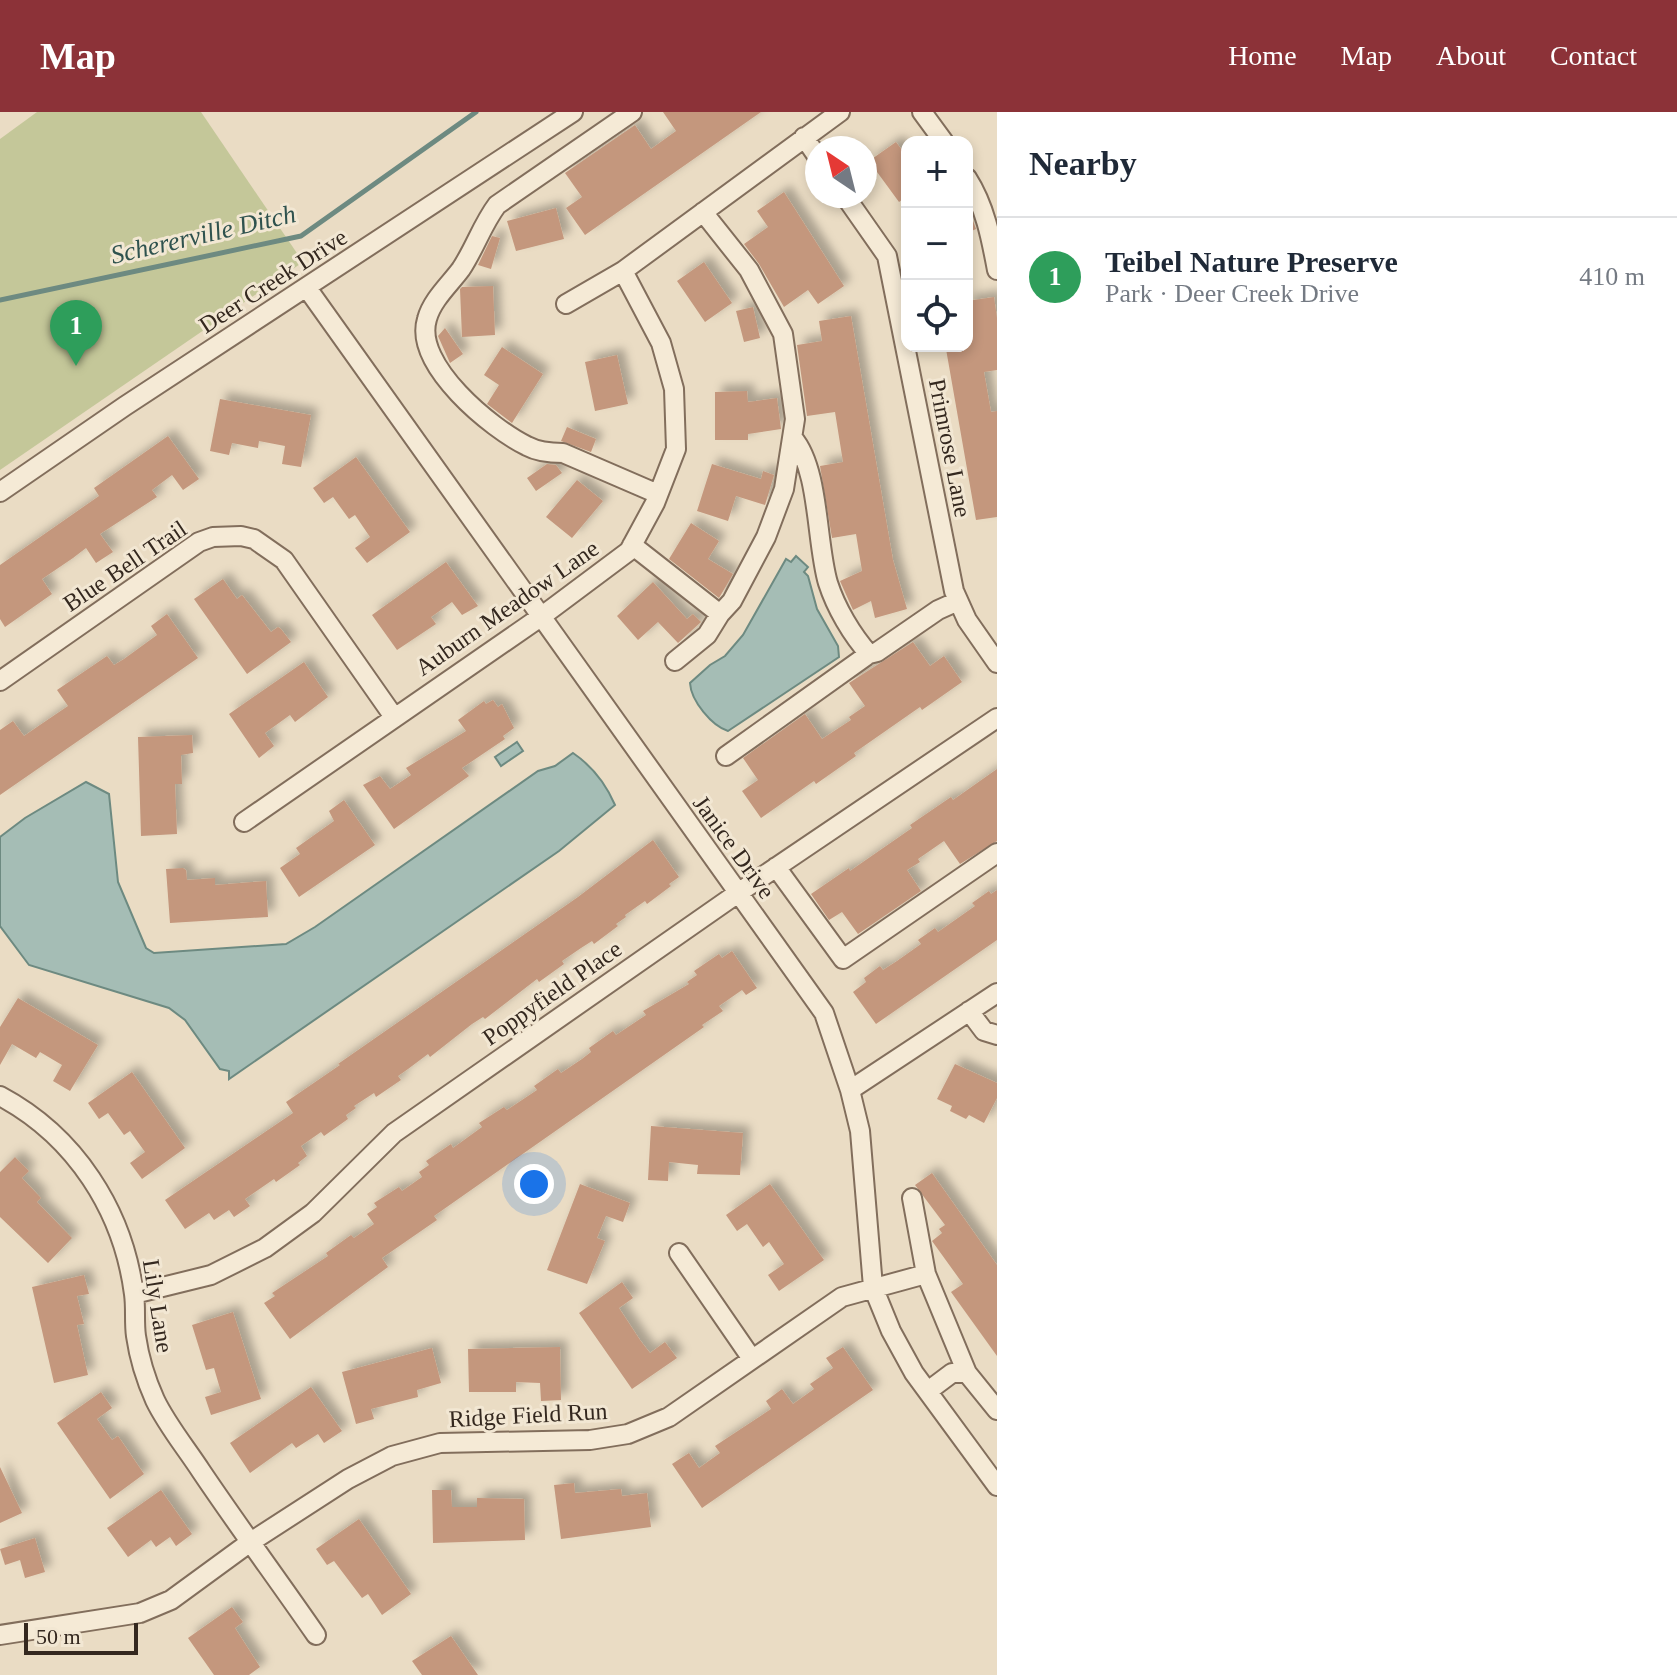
<!DOCTYPE html>
<meta charset="utf-8">
<style>
body{margin:0;font-family:Georgia,serif;background:#f2f2f3;color:#1f2937}
.controls{position:absolute;right:24px;top:24px;display:grid;overflow:hidden;border-radius:16px;box-shadow:0 4px 12px #0003}
.controls button{width:72px;height:72px;display:grid;place-items:center;padding:0;border:0;border-bottom:2px solid #e0e1e3;background:#fff;color:#1f2937;font:40px sans-serif}
.compass{position:absolute;left:805px;top:24px;width:72px;height:72px;border-radius:50%;background:#fff;box-shadow:0 4px 12px #0003;rotate:325deg}
.scale{position:absolute;left:24px;bottom:20px;width:114px;box-sizing:border-box;padding-left:8px;border:4px solid #34281f;border-top:0;font-size:22px;line-height:28px;white-space:nowrap;color:#34281f;-webkit-text-stroke:6px #f2e7d3;paint-order:stroke}
.you{position:absolute;left:534px;top:1072px;width:28px;height:28px;margin:-20px;border:6px solid #fff;border-radius:50%;background:#1a73e8;box-shadow:0 0 0 12px #1a73e833}
.badge{display:grid;place-items:center;width:52px;height:52px;border-radius:50%;background:#8c3238;color:#fff;font-size:26px;font-weight:700}
.pin{position:absolute;translate:-50% -66px;filter:drop-shadow(0 2px 4px #0008)}
.pin::after{content:'';position:absolute;top:42px;width:28px;height:24px;background:inherit;clip-path:polygon(0 0,100% 0,50% 100%)}
.list{margin:0;padding:0;list-style:none}
h2{display:flex;justify-content:space-between;align-items:center;height:104px;margin:0;padding:0 32px;font-size:34px}
h2 small{font-size:26px;font-weight:400;color:#747a83}
.list li{display:grid;grid-template-columns:52px 1fr auto;gap:24px;align-items:center;box-sizing:border-box;height:120px;padding:0 32px;border-top:2px solid #e0e1e3}
.list b{display:block;font-size:30px;white-space:nowrap}
.list p{margin:0;font-size:26px;white-space:nowrap;color:#747a83}
.list em{font-size:26px;font-style:normal;color:#747a83}
.icon{flex:none;width:44px;height:44px;fill:none;stroke:currentColor;stroke-width:2;stroke-linecap:round;stroke-linejoin:round}
.map{position:relative;flex:none;width:997px;height:1563px;overflow:hidden}
header{display:flex;align-items:center;gap:48px;box-sizing:border-box;height:112px;padding:0 40px;background:#8c3238;color:#fff}
header strong{font-size:38px}
nav{display:flex;gap:44px;margin-inline-start:auto;font-size:28px}
main{display:flex}
aside{flex:1;background:#fff}
.map>svg:first-child{display:block}
.green{fill:#c4c799}
.water{fill:#a5bdb5;stroke:#6d8a81;stroke-width:2}
.lines{fill:none;stroke-linecap:round;stroke-linejoin:round}
.stream{stroke:#6d8a81;stroke-width:5}
.building{fill:#c4977d;filter:url(#shadow)}
.minor-casing{stroke:#826e5c;stroke-width:22}
.minor{stroke:#f5ead6;stroke-width:18}
.labels{text-anchor:middle;stroke-width:6;stroke-linejoin:round;paint-order:stroke}
.street-label{font-size:24px;fill:#34281f;stroke:#f2e7d3}
.water-label{font-size:26px;font-style:italic;fill:#2f524e;stroke:#f2e7d3}
</style>
<header>
<strong>Map</strong>
<nav><a>Home</a><a>Map</a><a>About</a><a>Contact</a></nav>
</header>
<main>
<div class="map">
<svg width="997" height="1563" viewBox="0 0 997 1563">
<defs>
<filter id="shadow"><feDropShadow dx="7" dy="-7" stdDeviation="4" flood-color="#0004"/></filter>
</defs>
<rect width="100%" height="100%" fill="#eadcc4"/>
<path class="green" d="M 37,0 L 201,0 L 303,150 L 0,358 L 0,27 Z"/>
<path class="water" d="M 796,444 L 808,455 L 804,460 L 808,464 L 817,497 L 838,534 L 839,545 L 728,619 C 712,614 691,589 690,571 L 710,553 L 725,544 L 743,523 L 786,447 L 791,450 Z
M 517,630 L 523,639 L 501,654 L 495,645 Z
M 573,641 C 592,654 606,672 615,693 L 559,739 L 229,967 L 229,959 L 220,957 L 185,908 L 169,896 L 29,853 L 0,814 L 0,725 L 25,706 L 86,670 L 109,682 L 118,770 L 146,836 L 154,841 L 286,832 L 315,815 L 538,659 L 555,654 Z"/>
<g class="lines">
<path class="stream" d="M 0,188 L 301,124 L 476,0"/>
</g>
<path class="building" d="M 663,0 L 761,0 L 585,123 L 566,96 L 582,85 L 565,61 L 635,13 L 651,37 L 676,19 Z
M 896,30 L 907,45 L 907,84 L 899,90 L 869,49 Z
M 784,80 L 844,174 L 818,192 L 808,178 L 784,195 L 759,152 L 744,132 L 768,115 L 757,99 Z
M 967,92 L 976,117 L 967,121 Z
M 556,96 L 564,127 L 516,139 L 507,109 Z
M 492,124 L 500,126 L 491,157 L 478,153 Z
M 704,150 L 732,191 L 705,210 L 677,169 Z
M 493,174 L 495,223 L 462,225 L 460,177 L 462,175 Z
M 994,185 L 997,206 L 997,258 L 984,260 L 991,300 L 997,299 L 997,405 L 976,408 L 946,237 L 967,234 L 967,189 Z
M 753,195 L 760,226 L 744,230 L 736,199 Z
M 851,204 L 893,448 L 907,497 L 875,506 L 871,489 L 853,498 L 840,469 L 862,459 L 856,422 L 832,426 L 820,354 L 843,350 L 835,300 L 807,304 L 797,233 L 822,229 L 819,209 Z
M 445,216 L 463,242 L 450,251 L 438,224 Z
M 502,235 L 543,262 L 512,311 L 487,292 L 499,273 L 484,263 Z
M 617,243 L 628,292 L 595,299 L 585,250 Z
M 747,279 L 748,290 L 777,286 L 781,317 L 748,322 L 748,328 L 715,328 L 715,280 Z
M 220,287 L 311,303 L 301,355 L 282,352 L 285,334 L 259,329 L 258,336 L 232,331 L 229,343 L 210,339 Z
M 567,315 L 596,327 L 591,340 L 561,329 Z
M 168,324 L 199,367 L 183,378 L 172,363 L 152,378 L 157,385 L 100,422 L 113,440 L 96,451 L 86,436 L 73,446 L 42,467 L 52,482 L 5,515 L 0,507 L 0,453 L 99,384 L 94,376 Z
M 356,345 L 410,420 L 367,451 L 355,436 L 370,425 L 355,403 L 349,407 L 333,385 L 324,391 L 313,376 Z
M 547,352 L 556,353 L 562,361 L 536,379 L 527,366 Z
M 712,352 L 761,367 L 763,359 L 774,363 L 765,393 L 736,384 L 728,409 L 697,399 Z
M 577,368 L 603,389 L 572,426 L 546,405 Z
M 691,411 L 719,429 L 708,447 L 733,462 L 719,486 L 669,447 Z
M 446,450 L 478,494 L 462,503 L 452,490 L 431,505 L 436,512 L 397,538 L 372,503 Z
M 223,467 L 237,487 L 242,483 L 271,520 L 278,515 L 281,517 L 291,530 L 247,562 L 194,487 Z
M 653,470 L 687,507 L 693,502 L 701,510 L 678,531 L 658,510 L 638,528 L 617,504 Z
M 167,502 L 198,546 L 0,683 L 0,618 L 13,609 L 24,624 L 37,615 L 68,594 L 57,578 L 107,544 L 114,553 L 124,547 L 157,523 L 151,514 Z
M 913,530 L 930,554 L 944,544 L 962,570 L 922,598 L 920,595 L 854,641 L 856,644 L 816,672 L 814,669 L 761,706 L 742,679 L 758,668 L 743,646 L 805,602 L 822,627 L 851,608 L 849,605 L 865,594 L 849,571 Z
M 304,550 L 328,585 L 295,610 L 290,603 L 265,621 L 274,634 L 259,646 L 229,602 Z
M 493,588 L 498,595 L 502,592 L 514,616 L 503,624 L 505,627 L 462,656 L 469,664 L 394,717 L 363,673 L 380,664 L 390,677 L 411,663 L 406,656 L 466,619 L 458,608 L 484,589 L 486,592 Z
M 192,623 L 193,641 L 181,643 L 182,672 L 175,672 L 177,722 L 141,724 L 138,625 Z
M 997,657 L 997,729 L 960,752 L 944,729 L 918,747 L 920,750 L 907,758 L 921,779 L 858,822 L 842,800 L 829,808 L 811,782 L 849,756 L 850,759 L 912,716 L 910,713 L 951,685 L 953,688 Z
M 344,688 L 375,733 L 299,785 L 280,756 L 300,742 L 296,736 L 334,709 L 329,699 Z
M 653,728 L 679,765 L 669,772 L 671,774 L 647,792 L 645,789 L 625,803 L 626,805 L 616,812 L 618,814 L 594,832 L 592,829 L 581,836 L 562,849 L 564,852 L 539,870 L 537,867 L 485,907 L 483,905 L 472,912 L 430,945 L 428,942 L 408,957 L 398,964 L 401,968 L 376,985 L 374,981 L 354,994 L 356,996 L 346,1003 L 348,1007 L 324,1024 L 321,1020 L 301,1034 L 307,1044 L 298,1051 L 300,1053 L 276,1070 L 274,1067 L 245,1087 L 250,1094 L 234,1105 L 229,1098 L 214,1108 L 209,1101 L 185,1117 L 165,1088 L 293,1001 L 286,990 L 340,953 L 338,952 L 578,785 Z
M 183,756 L 186,758 L 187,768 L 215,766 L 215,773 L 266,769 L 268,805 L 170,811 L 166,757 Z
M 997,778 L 997,828 L 876,912 L 853,880 L 866,870 L 864,866 L 880,854 L 883,858 L 897,849 L 921,832 L 918,828 L 935,816 L 938,820 L 975,794 L 972,791 L 989,779 L 991,782 Z
M 732,839 L 757,876 L 746,883 L 742,878 L 719,894 L 723,899 L 702,913 L 704,915 L 434,1104 L 437,1108 L 382,1146 L 388,1155 L 290,1227 L 264,1191 L 275,1184 L 272,1181 L 328,1144 L 326,1141 L 351,1123 L 354,1126 L 374,1112 L 367,1102 L 377,1095 L 374,1091 L 399,1075 L 402,1079 L 422,1065 L 419,1060 L 429,1053 L 426,1049 L 451,1032 L 453,1036 L 482,1015 L 479,1011 L 504,995 L 507,998 L 537,978 L 534,974 L 558,957 L 561,961 L 582,947 L 591,940 L 589,936 L 613,919 L 616,923 L 646,903 L 643,899 L 689,872 L 687,870 L 697,863 L 694,859 L 719,842 L 722,846 Z
M 18,886 L 98,933 L 70,979 L 53,969 L 62,953 L 40,940 L 36,946 L 12,932 L 0,953 L 0,915 Z
M 955,952 L 997,971 L 997,986 L 984,1011 L 969,1003 L 966,1007 L 950,999 L 952,994 L 937,987 Z
M 132,960 L 185,1036 L 142,1067 L 130,1051 L 145,1040 L 130,1019 L 124,1023 L 108,1001 L 99,1007 L 88,991 Z
M 651,1014 L 743,1021 L 740,1063 L 697,1062 L 698,1053 L 669,1050 L 668,1069 L 648,1068 Z
M 15,1045 L 29,1059 L 22,1066 L 41,1086 L 37,1090 L 72,1126 L 48,1151 L 0,1105 L 0,1060 Z
M 932,1061 L 997,1153 L 997,1244 L 951,1180 L 963,1172 L 932,1129 L 942,1121 L 939,1117 L 945,1113 L 915,1073 Z
M 580,1072 L 630,1091 L 623,1110 L 606,1104 L 597,1126 L 605,1129 L 587,1172 L 547,1158 Z
M 770,1072 L 824,1148 L 779,1179 L 768,1163 L 784,1152 L 769,1130 L 763,1135 L 747,1112 L 737,1119 L 726,1103 Z
M 84,1163 L 89,1182 L 77,1184 L 84,1212 L 77,1213 L 88,1263 L 54,1271 L 32,1175 Z
M 622,1170 L 633,1186 L 619,1196 L 640,1228 L 650,1241 L 665,1230 L 677,1246 L 632,1277 L 579,1201 Z
M 233,1200 L 261,1287 L 211,1303 L 205,1285 L 221,1280 L 214,1256 L 206,1258 L 192,1213 Z
M 560,1235 L 561,1288 L 541,1289 L 540,1271 L 516,1270 L 516,1280 L 469,1280 L 468,1237 Z
M 843,1235 L 873,1278 L 702,1396 L 672,1352 L 689,1341 L 699,1356 L 720,1341 L 715,1334 L 771,1297 L 766,1289 L 782,1277 L 793,1292 L 814,1277 L 810,1272 L 833,1256 L 826,1246 Z
M 432,1236 L 441,1271 L 417,1278 L 418,1285 L 371,1297 L 374,1307 L 356,1312 L 342,1260 Z
M 311,1275 L 342,1319 L 324,1331 L 318,1322 L 296,1336 L 292,1331 L 250,1361 L 230,1331 Z
M 101,1280 L 112,1296 L 97,1307 L 112,1328 L 118,1324 L 144,1362 L 110,1387 L 57,1311 Z
M 0,1355 L 22,1401 L 0,1411 Z
M 574,1371 L 575,1381 L 621,1377 L 622,1384 L 647,1381 L 651,1415 L 561,1427 L 554,1373 Z
M 161,1378 L 192,1422 L 176,1434 L 170,1425 L 156,1435 L 151,1428 L 128,1445 L 107,1416 Z
M 432,1378 L 451,1378 L 452,1395 L 477,1395 L 477,1386 L 524,1387 L 525,1428 L 433,1431 Z
M 359,1407 L 411,1482 L 382,1503 L 368,1482 L 362,1486 L 334,1449 L 327,1453 L 316,1437 Z
M 35,1426 L 45,1460 L 25,1466 L 20,1448 L 5,1453 L 0,1437 Z
M 232,1495 L 243,1510 L 235,1516 L 260,1555 L 249,1563 L 214,1563 L 188,1526 Z
M 451,1524 L 478,1563 L 422,1563 L 412,1549 Z"/>
<g class="lines">
<defs>
<path id="minor" d="M 632,0 L 497,93 C 482,113 475,136 461,157 C 450,172 432,188 427,207 C 413,253 492,317 527,334 C 538,340 550,341 563,341 L 658,382
M 922,0 L 944,30
M 804,25 L 817,44
M 967,66 C 985,94 991,126 997,158
M 845,84 L 887,144 L 954,479 L 967,508 L 997,551
M 307,176 L 824,901 L 850,978 L 860,1019 L 873,1175 L 891,1219 L 914,1261 L 997,1374
M 566,192 L 623,159 L 840,0
M 793,326 C 820,358 816,431 828,471 C 836,496 852,523 869,542 L 877,540 L 938,498 L 958,489
M 0,380 L 125,294 L 573,0
M 632,433 L 720,502
M 675,549 L 707,523 L 720,502 L 732,489 L 766,425 L 784,377 L 795,307 L 783,222 L 749,158 L 703,100
M 0,569 L 199,430 L 213,425 L 241,424 L 254,427 L 284,448 L 394,605
M 726,644 L 869,542
M 244,710 L 542,504 L 629,439 L 655,391 L 676,337 L 674,277 L 661,231 L 623,159
M 776,755 L 843,847 L 997,741
M 969,899 L 984,919 L 997,923
M 850,978 L 997,881
M 0,984 C 75,1024 123,1098 134,1182 C 136,1196 134,1210 136,1224 C 139,1245 146,1268 155,1288 C 167,1313 186,1336 201,1359 C 238,1414 278,1468 316,1523
M 679,1141 L 752,1247
M 926,1162 L 967,1261
M 134,1182 L 211,1163 L 265,1136 L 313,1101 L 394,1021 L 738,781 L 997,606
M 928,1279 L 952,1261 L 967,1261 L 997,1298
M 0,1523 L 140,1501 L 171,1488 L 249,1431 L 348,1367 L 392,1344 L 440,1331 L 590,1328 L 628,1322 L 669,1305 L 842,1185 L 926,1162 L 912,1086"/>
</defs>
<use href="#minor" class="minor-casing"/>
<use href="#minor" class="minor"/>
</g>
<g class="labels">
<g class="street-label">
<text transform="translate(273 169) rotate(-33)" y="8">Deer Creek Drive</text>
<text transform="translate(950 336) rotate(79)" y="8">Primrose Lane</text>
<text transform="translate(125 454) rotate(-34)" y="8">Blue Bell Trail</text>
<text transform="translate(507 496) rotate(-35)" y="8">Auburn Meadow Lane</text>
<text transform="translate(734 735) rotate(54)" y="8">Janice Drive</text>
<text transform="translate(552 881) rotate(-35)" y="8">Poppyfield Place</text>
<text transform="translate(158 1194) rotate(81)" y="8">Lily Lane</text>
<text transform="translate(528 1303) rotate(-3)" y="8">Ridge Field Run</text>
</g>
<g class="water-label">
<text transform="translate(203 122) rotate(-13)" y="9">Schererville Ditch</text>
</g>
</g>
</svg>
<div class="controls">
<button>+</button>
<button>−</button>
<button><svg class="icon" aria-label="locate" viewBox="0 0 24 24"><circle cx="12" cy="12" r="6"/><path d="M12 2v4M12 18v4M2 12h4M18 12h4"/></svg></button>
</div>
<svg class="compass" viewBox="-18 -18 36 36"><path d="M0-13l5 13h-10z" fill="#e53935"/><path d="M0 13l5-13h-10z" fill="#747a83"/></svg>
<div class="scale">50 m</div>
<div class="you"></div>
<div class="pin badge" style="left:76px;top:254px;background:#2e9e5b">1</div>
</div>
<aside>
<h2>Nearby<small></small></h2>
<ul class="list">
<li><span class="badge" style="background:#2e9e5b">1</span><div><b>Teibel Nature Preserve</b><p>Park · Deer Creek Drive</p></div><em>410 m</em></li>
</ul>
</aside>
</main>
